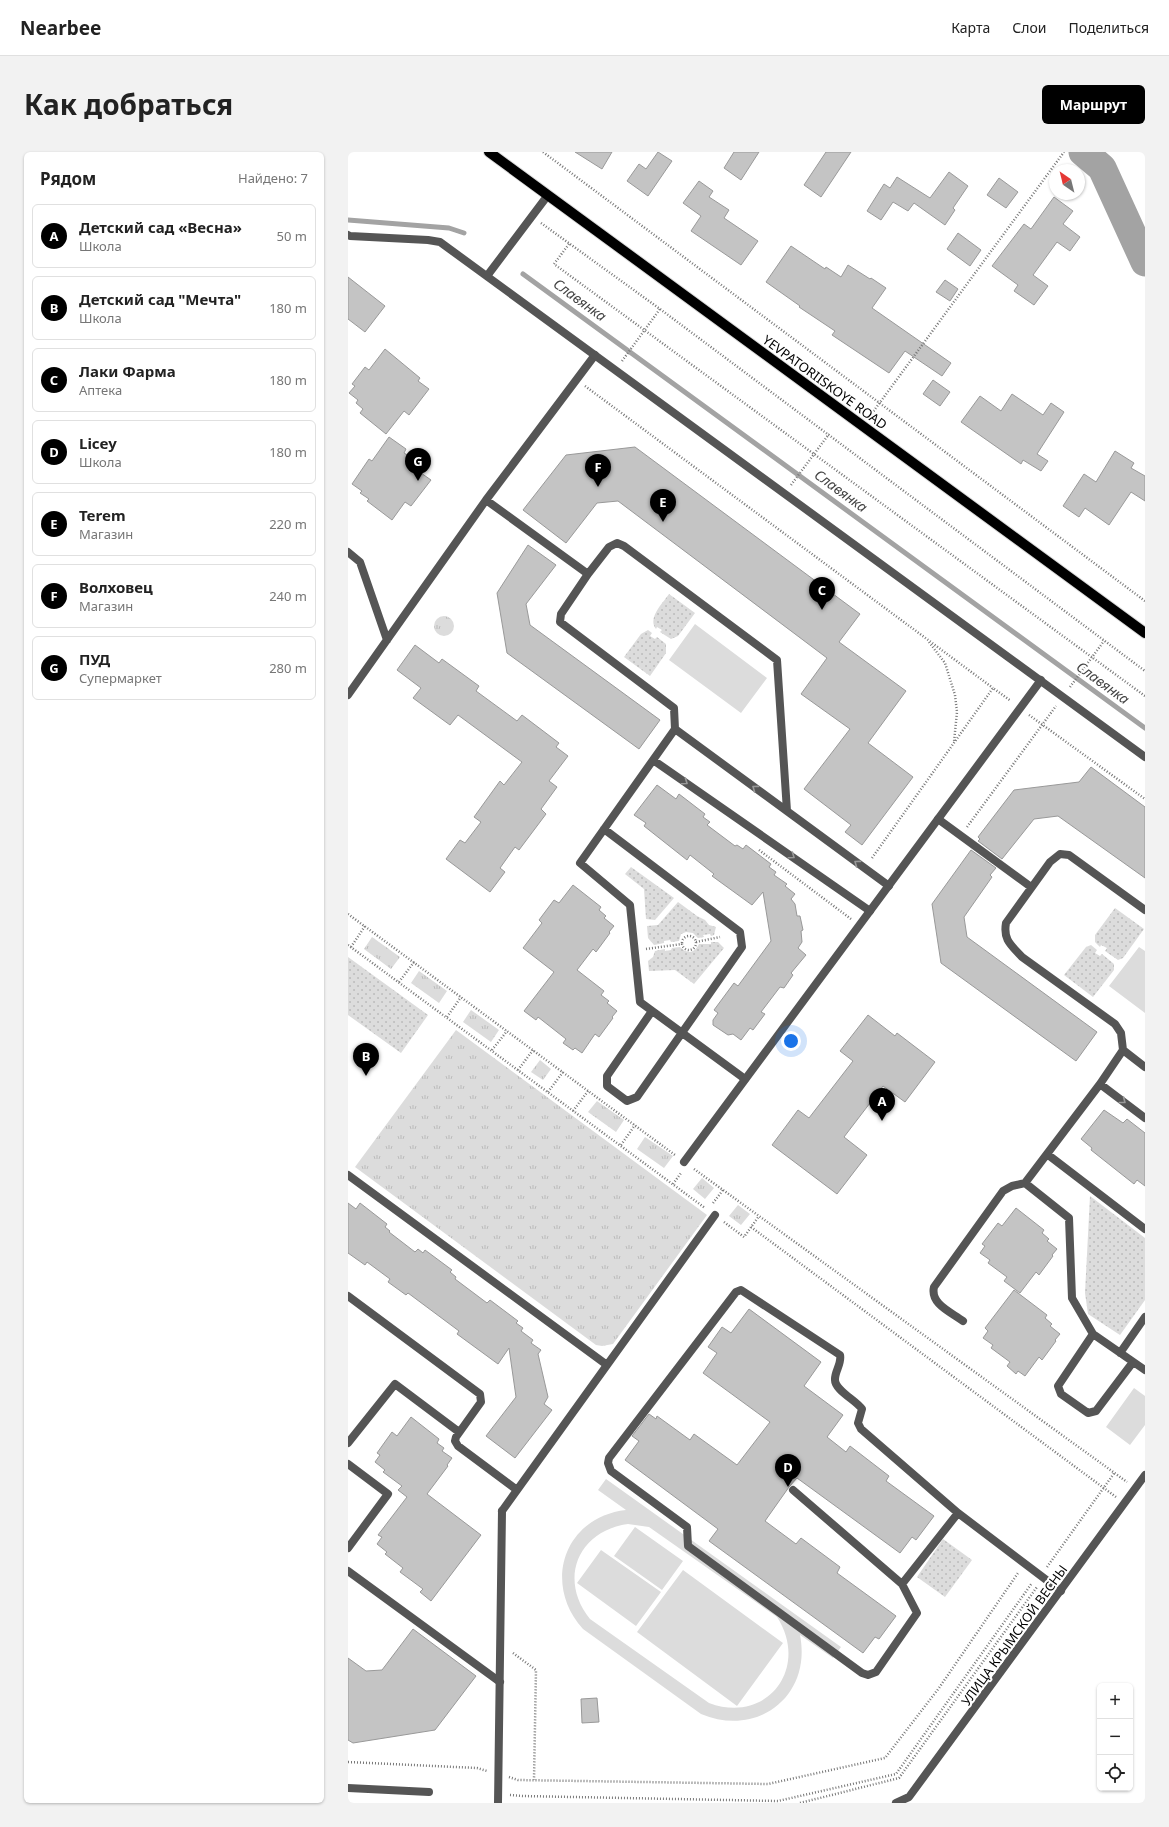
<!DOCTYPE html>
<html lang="ru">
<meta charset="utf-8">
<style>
body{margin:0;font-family:"Noto Sans",sans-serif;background:#f2f2f2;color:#222}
.controls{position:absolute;right:12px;bottom:12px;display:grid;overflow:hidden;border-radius:6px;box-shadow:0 1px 3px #0004}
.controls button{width:36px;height:36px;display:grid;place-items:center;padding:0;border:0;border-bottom:1px solid #e0e0e0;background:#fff;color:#222;font:20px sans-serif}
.compass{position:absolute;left:701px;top:12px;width:36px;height:36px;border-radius:50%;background:#fff;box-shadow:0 1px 3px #0004;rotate:325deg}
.you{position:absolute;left:443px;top:889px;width:14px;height:14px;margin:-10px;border:3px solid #fff;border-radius:50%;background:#1a73e8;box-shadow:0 0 0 6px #1a73e833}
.badge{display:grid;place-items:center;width:26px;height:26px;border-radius:50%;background:#000;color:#fff;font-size:13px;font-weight:700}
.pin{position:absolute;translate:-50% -33px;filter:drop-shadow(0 1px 2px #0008)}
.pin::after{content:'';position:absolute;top:21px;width:14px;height:12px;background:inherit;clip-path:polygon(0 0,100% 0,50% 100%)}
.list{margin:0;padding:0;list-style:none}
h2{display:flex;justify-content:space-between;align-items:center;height:52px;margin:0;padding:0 16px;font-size:17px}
h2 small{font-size:13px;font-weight:400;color:#767676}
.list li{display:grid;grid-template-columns:26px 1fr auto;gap:12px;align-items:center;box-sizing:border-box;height:64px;margin:0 8px 8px;padding:0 8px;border:1px solid #e0e0e0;border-radius:6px}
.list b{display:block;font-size:15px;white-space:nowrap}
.list p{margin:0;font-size:13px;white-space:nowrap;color:#767676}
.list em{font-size:13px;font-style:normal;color:#767676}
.icon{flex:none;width:22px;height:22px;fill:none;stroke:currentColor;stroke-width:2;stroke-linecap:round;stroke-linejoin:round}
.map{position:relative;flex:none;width:797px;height:1651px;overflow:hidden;border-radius:6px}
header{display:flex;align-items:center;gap:24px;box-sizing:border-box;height:56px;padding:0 20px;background:#fff;border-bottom:1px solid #e0e0e0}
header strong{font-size:19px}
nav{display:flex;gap:22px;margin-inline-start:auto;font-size:14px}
.intro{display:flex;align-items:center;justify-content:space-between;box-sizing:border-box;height:96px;padding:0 24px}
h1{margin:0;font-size:28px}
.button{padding:10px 18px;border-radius:6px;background:#000;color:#fff;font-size:14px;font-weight:700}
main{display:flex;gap:24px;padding:0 24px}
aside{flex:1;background:#fff;border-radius:6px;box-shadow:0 1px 3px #0004}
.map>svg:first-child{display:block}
.grass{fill:url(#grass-tufts)}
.park{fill:url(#park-dots)}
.garden{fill:#dcdcdc;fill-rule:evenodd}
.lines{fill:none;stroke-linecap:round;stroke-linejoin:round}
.stream{stroke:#a3a3a3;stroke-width:5}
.river{stroke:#a3a3a3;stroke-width:29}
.building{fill:#c4c4c4;stroke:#999}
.primary-casing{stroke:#dbdbdb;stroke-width:12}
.path{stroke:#777;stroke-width:2.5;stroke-dasharray:1 2;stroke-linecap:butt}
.lane{stroke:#555;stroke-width:8}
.street{stroke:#555;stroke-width:8}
.primary{stroke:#000;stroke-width:10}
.oneway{stroke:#999}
.labels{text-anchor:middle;stroke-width:4;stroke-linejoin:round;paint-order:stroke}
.street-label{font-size:13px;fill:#000;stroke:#fff}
.water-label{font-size:14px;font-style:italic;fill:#444;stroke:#fff}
</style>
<header>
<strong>Nearbee</strong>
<nav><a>Карта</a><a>Слои</a><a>Поделиться</a></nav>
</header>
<div class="intro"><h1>Как добраться</h1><a class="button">Маршрут</a></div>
<main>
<aside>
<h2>Рядом<small>Найдено: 7</small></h2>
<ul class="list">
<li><span class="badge">A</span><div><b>Детский сад «Весна»</b><p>Школа</p></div><em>50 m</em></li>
<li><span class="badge">B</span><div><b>Детский сад &quot;Мечта&quot;</b><p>Школа</p></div><em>180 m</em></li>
<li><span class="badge">C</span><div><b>Лаки Фарма</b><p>Аптека</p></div><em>180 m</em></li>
<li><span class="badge">D</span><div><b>Licey</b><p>Школа</p></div><em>180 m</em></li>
<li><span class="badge">E</span><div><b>Terem</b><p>Магазин</p></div><em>220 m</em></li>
<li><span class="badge">F</span><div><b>Волховец</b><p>Магазин</p></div><em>240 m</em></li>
<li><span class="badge">G</span><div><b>ПУД</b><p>Супермаркет</p></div><em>280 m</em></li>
</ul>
</aside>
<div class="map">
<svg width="797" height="1651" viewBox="0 0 797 1651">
<defs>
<pattern id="grass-tufts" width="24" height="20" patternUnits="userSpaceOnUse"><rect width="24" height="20" fill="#dcdcdc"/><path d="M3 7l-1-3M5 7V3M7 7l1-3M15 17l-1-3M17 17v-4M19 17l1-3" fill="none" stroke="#bbb"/></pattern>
<pattern id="park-dots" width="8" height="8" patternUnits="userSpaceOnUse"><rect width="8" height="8" fill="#dcdcdc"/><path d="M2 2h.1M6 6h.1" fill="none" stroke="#bbb" stroke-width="1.8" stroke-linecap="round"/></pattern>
</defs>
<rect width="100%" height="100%" fill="#fff"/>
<path class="grass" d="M86 474a10 10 0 1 1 20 0a10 10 0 1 1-20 0Z
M 24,785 L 52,805 L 43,817 L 16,797 Z
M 71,819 L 99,839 L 91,851 L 63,831 Z
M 123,858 L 151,878 L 143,890 L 115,870 Z
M 108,878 L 359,1063 L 265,1192 L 254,1194 L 248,1193 L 7,1015 Z
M 192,908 L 203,917 L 195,928 L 183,920 Z
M 249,949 L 276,968 L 268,980 L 240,960 Z
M 297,985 L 325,1004 L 316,1016 L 289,997 Z
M 354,1026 L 366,1036 L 357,1047 L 345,1037 Z
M 390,1053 L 402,1062 L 393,1073 L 381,1064 Z"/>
<path class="park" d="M 321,442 L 347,461 L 330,484 L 323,487 L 312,480 L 314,478 L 309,475 L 308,477 C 299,466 315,451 321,442 Z
M 300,478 L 304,481 L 302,484 L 307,487 L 309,485 L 318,492 L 318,501 L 302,524 L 276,505 L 293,482 Z
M 283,715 L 326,746 L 307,768 L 298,767 L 296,737 L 277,722 Z
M 330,750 L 349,764 L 357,768 L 361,773 L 368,775 L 366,783 L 363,784 L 362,782 L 355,783 L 356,785 L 350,786 L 345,781 L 338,780 L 333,782 L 331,789 L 323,790 L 322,788 L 316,789 L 316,791 L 306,793 L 300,786 L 299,774 L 310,773 Z
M 767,756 L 796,777 L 775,806 L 770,808 L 757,799 L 759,796 L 753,793 L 752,795 L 747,790 L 747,783 Z
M 363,790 L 370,790 L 376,796 L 346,832 L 327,818 L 301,819 L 300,809 L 305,805 L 307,799 L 317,797 L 317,799 L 323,798 L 324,796 L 332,795 C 339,802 346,802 351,792 L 363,792 Z
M 743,793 L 749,798 L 747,801 L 752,804 L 754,802 L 766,812 L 766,818 L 745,845 L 716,823 L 738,795 Z
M 0,805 L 80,863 L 53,901 L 0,863 Z
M 742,1044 L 797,1086 L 797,1148 L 772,1183 L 740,1162 L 737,1141 Z
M 595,1387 L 624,1408 L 597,1445 L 569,1425 Z"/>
<path class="garden" d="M 347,472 L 419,526 L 393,561 L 321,508 Z
M 791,795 L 797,799 L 797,861 L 761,834 Z
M 786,1236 L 797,1244 L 797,1273 L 782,1293 L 758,1275 Z
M 258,1327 L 493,1495 L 485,1506 L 452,1483 C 464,1544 410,1586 353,1562 L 235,1477 C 194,1432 216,1365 278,1358 L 250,1338 ZM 280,1372 L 301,1375 L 429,1465 C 462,1516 419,1573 361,1551 L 242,1467 C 210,1427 230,1379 280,1372 Z
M 287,1375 L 335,1409 L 314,1438 L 266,1404 Z
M 253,1398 L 313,1440 L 288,1474 L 229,1431 Z
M 335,1418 L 435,1491 L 389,1554 L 289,1480 Z"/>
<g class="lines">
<path class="stream" d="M 0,68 L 101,76 L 116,81
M 175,122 L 797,576"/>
<path class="river" d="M 735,0 L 754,16 L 797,110"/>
</g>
<path class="building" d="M 227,0 L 264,0 L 254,17 Z
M 310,0 L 324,9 L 300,44 L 279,29 L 291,12 L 298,17 Z
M 386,0 L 411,0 L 393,28 L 376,16 Z
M 478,0 L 503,0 L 473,45 L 456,33 Z
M 601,20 L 620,34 L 605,56 L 607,58 L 597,73 L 566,51 L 560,59 L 545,50 L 533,68 L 519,59 L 536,32 L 542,36 L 549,25 L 582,46 Z
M 651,26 L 670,40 L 658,56 L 639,43 Z
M 351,29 L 365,39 L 361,45 L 381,58 L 376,66 L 410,89 L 393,113 L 343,79 L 353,64 L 335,51 Z
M 706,45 L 725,59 L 715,72 L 732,85 L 722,99 L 709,90 L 685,123 L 700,134 L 686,153 L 666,139 L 670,133 L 644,114 L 676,72 L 683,77 Z
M 610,81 L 633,98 L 622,114 L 599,97 Z
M 443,94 L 477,117 L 478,115 L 493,125 L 500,113 L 522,127 L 523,126 L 538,136 L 524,156 L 603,211 L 594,224 L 557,199 L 541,221 L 484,183 L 487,179 L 451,155 L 452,154 L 418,130 Z
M 0,125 L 37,154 L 17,180 L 0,167 Z
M 597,128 L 610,137 L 602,149 L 588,140 Z
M 37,197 L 72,226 L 70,229 L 81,237 L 61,263 L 56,259 L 38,282 L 12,261 L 15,257 L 8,251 L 10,248 L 1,241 L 7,234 L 4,232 L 17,215 L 21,218 Z
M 585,228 L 602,240 L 592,254 L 575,242 Z
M 664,242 L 695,263 L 703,251 L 716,260 L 689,302 L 700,309 L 693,319 L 675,308 L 673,312 L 613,270 L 632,244 L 653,259 Z
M 41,285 L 58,297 L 56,301 L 67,308 L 65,311 L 74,318 L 73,321 L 83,328 L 63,354 L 57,350 L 44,368 L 19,349 L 21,347 L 12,341 L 14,339 L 4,332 L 21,307 L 24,309 Z
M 287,295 L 512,462 L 491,490 L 558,539 L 520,591 L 565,625 L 514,693 L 497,680 L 503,673 L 456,637 L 502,577 L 453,542 L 479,506 L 270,349 L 249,351 L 218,391 L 175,358 L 218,303 Z
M 767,299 L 786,311 L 783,316 L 797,324 L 797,349 L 783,340 L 761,373 L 737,356 L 731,365 L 715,354 L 736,322 L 748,330 Z
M 180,393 L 208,413 L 178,452 L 182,473 L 312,568 L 291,597 L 159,501 L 149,441 Z
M 67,493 L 91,511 L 94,507 L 131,534 L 128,539 L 169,569 L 174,563 L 211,591 L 208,595 L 220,604 L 201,629 L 209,635 L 193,657 L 198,662 L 171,698 L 167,695 L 152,716 L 157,720 L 142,740 L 98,707 L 112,688 L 117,691 L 133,670 L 126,665 L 152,629 L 156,633 L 174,610 L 110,563 L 102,573 L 65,546 L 73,536 L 49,518 Z
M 743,615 L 797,655 L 797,726 L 710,664 L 686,667 L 654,707 L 630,689 L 632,687 L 630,685 L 666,638 L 731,630 Z
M 309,633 L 328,647 L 331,642 L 357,662 L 355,665 L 362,670 L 359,673 L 387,694 L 389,693 L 395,697 L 398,693 L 423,712 L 421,715 L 428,720 L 426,723 L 439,732 L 437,734 L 447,742 L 443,747 L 447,752 L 449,764 L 452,764 L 455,778 L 453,779 L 454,790 L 450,796 L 458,803 L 443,821 L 445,823 L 436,836 L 432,835 L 413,860 L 417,862 L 405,878 L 402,876 L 393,888 L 385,882 L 380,883 L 365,873 L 365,868 L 370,861 L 366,858 L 386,831 L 390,834 L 423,789 L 415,740 L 404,753 L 364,724 L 366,722 L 342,703 L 339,708 L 296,674 L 298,671 L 286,663 Z
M 623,698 L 648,716 L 642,723 L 644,725 L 616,765 L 619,785 L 749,880 L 728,909 L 593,811 L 584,752 Z
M 225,733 L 253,755 L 251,758 L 258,764 L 256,766 L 266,774 L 261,780 L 262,781 L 248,800 L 245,797 L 229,818 L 256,839 L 253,843 L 261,849 L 259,851 L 269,859 L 264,865 L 265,866 L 251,885 L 247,882 L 234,901 L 227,896 L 225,898 L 215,891 L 218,887 L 190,865 L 188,868 L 176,859 L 206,820 L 175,796 L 194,771 L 191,768 L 206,748 L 211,751 Z
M 520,863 L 547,884 L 549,881 L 587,910 L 557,950 L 535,934 L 496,985 L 519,1003 L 489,1042 L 424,993 L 450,958 L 461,966 L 505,909 L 492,899 Z
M 756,958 L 775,971 L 779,967 L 797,981 L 797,1034 L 789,1028 L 786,1032 L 743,998 L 744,996 L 733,987 Z
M 0,1051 L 8,1057 L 12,1051 L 39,1072 L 37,1075 L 42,1079 L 41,1080 L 67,1100 L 70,1097 L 75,1101 L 77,1098 L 104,1118 L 102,1120 L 108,1125 L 107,1127 L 139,1151 L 142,1148 L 170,1169 L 168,1171 L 175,1176 L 173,1179 L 185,1188 L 183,1191 L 193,1198 L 190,1202 L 200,1245 L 196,1252 L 204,1258 L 167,1306 L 138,1284 L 168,1245 L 161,1196 L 150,1212 L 109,1182 L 111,1179 L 60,1141 L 58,1143 L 40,1130 L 42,1127 L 19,1110 L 17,1113 L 0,1101 Z
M 668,1056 L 696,1078 L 694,1081 L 701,1087 L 699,1089 L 709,1097 L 704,1103 L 705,1104 L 691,1123 L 688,1120 L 672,1141 L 656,1129 L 659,1125 L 640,1111 L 642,1108 L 632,1101 L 637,1094 L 634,1092 L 650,1071 L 654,1074 Z
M 666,1138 L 699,1163 L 697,1166 L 704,1172 L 702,1174 L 712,1182 L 707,1188 L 708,1189 L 694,1208 L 691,1205 L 677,1224 L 670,1219 L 668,1222 L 659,1214 L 662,1210 L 643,1196 L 645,1193 L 635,1186 L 640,1179 L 637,1176 Z
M 401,1157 L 473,1210 L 456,1234 L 495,1263 L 479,1285 L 498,1300 L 502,1294 L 541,1324 L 538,1329 L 586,1364 L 568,1388 L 564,1385 L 552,1401 L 449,1326 L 441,1335 L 417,1369 L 448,1392 L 453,1386 L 492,1415 L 489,1421 L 548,1464 L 531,1487 L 527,1485 L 515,1501 L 361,1389 L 370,1377 L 277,1308 L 291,1289 L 284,1284 L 301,1262 L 308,1267 L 309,1264 L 342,1288 L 346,1282 L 389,1313 L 422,1270 L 355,1221 L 369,1201 L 360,1195 L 374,1175 L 383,1181 Z
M 63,1265 L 91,1287 L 89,1291 L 96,1296 L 94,1299 L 104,1306 L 99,1313 L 100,1314 L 79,1342 L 133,1383 L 83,1449 L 72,1440 L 75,1437 L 52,1420 L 55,1416 L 37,1402 L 39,1400 L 29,1392 L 34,1385 L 30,1383 L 59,1345 L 50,1338 L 54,1334 L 35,1320 L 37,1318 L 27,1310 L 32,1303 L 29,1301 L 44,1280 L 49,1284 Z
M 65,1477 L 128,1524 L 87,1578 L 5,1591 L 0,1588 L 0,1506 L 18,1519 L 34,1518 Z
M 249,1546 L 251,1570 L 234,1571 L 233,1547 Z"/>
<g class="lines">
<defs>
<path id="primary" d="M 141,0 L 797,481"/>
</defs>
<use href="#primary" class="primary-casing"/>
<path class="path" d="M 195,0 L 797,449
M 193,71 L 312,157 L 797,519
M 221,92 L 206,112 L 797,544
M 274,209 L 312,157
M 237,234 L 645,536
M 522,264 L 716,0
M 443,333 L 481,282
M 581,490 L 597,511 L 607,543 L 609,560 L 606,590
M 722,535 L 756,489
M 681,563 L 797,647
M 619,675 L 708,554
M 411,698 L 503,767
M 524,706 L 645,536 L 663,549
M 0,762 L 327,1003
M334 791a7 7 0 1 1 14 0a7 7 0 1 1-14 0Z
M 348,790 L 372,785
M 0,793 L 357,1056
M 3,795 L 17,774
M 298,797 L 334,792
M 51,830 L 66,810
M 99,865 L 113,845
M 144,898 L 159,879
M 170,918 L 185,898
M 200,940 L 215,920
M 225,959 L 240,939
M 273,993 L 287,973
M 346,1017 L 779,1330
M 325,1032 L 333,1021
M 365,1051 L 375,1038
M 376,1070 L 396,1085 L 411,1064
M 403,1075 L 768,1345
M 699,1415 L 767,1320
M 165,1501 L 188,1518 L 186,1628
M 0,1610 L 129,1616 L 139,1619
M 161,1625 L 170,1628 L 420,1632 L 537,1606 L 591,1536 L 670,1421
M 162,1643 L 174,1644 L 430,1649 L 548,1622 L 684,1431
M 452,1651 L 551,1626 L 689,1435"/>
<path class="lane" d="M 138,348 L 240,422 L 261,395 L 269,391 L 276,394 L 429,508 L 439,659
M 0,400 L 12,410 L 39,488
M 240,422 L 213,462 L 212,470 L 326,556 L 327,577 L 232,711 L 282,753 L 292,850 L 397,927
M 0,543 L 138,348 L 247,203
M 327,577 L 541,734
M 305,608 L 522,759
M 590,667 L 683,735
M 256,677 L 392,780 L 394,795 L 289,945 L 279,949 L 259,934 L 259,924 L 304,859
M 797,758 L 721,703 L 712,702 L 702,710 L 658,771 C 655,788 663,793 674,805 L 767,872 L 773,881 L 775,898 L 752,932 L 677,1031 L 721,1066 L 724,1146 L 745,1182 L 797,1218
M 775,898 L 797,915
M 752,932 L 797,966
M 699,1002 L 797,1077
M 0,1023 L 259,1213
M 0,1144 L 132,1242 L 133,1250 L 108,1285 L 107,1289 L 110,1294 L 169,1338
M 615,1169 C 603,1160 582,1152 586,1135 L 655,1039 L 664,1034 L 677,1031
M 745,1182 L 710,1234 L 713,1242 L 740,1261 L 748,1259 L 785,1210
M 772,1201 L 797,1165
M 0,1291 L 47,1232 L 111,1280
M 0,1312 L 40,1342 L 0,1396
M 445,1338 L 554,1432
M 154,1359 L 367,1063
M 610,1361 L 554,1432 L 569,1461 L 528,1520 L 520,1523 L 514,1521 L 340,1394 L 339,1375 L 263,1319 L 260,1311 L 261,1306 L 388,1140 L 393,1138 L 492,1203 C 494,1211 487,1219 487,1227 C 486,1238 508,1248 514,1257 L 510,1271 L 513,1277 L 610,1361 L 713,1439
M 0,1419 L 152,1530
M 0,1636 L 81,1640"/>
<path class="street" d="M 0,83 L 2,84 L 80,88 L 92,90 L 797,605
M 139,124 L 200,43
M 336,1010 L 693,528
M 150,1651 L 154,1359
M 548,1651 L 561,1645 L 797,1323"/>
<use href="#primary" class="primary"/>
</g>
<defs><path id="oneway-chevron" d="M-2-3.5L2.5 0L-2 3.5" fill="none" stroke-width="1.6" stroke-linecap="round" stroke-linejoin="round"/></defs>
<g class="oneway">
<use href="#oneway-chevron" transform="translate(337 630) rotate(35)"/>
<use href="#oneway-chevron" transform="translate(407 636) rotate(-144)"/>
<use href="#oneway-chevron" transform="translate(444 704) rotate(35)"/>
<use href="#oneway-chevron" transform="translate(509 711) rotate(-144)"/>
<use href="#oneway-chevron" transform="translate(775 949) rotate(38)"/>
</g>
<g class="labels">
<g class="street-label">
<text transform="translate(477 230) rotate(36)" y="5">YEVPATORIISKOYE ROAD</text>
<text transform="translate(666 1483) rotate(-54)" y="5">УЛИЦА КРЫМСКОЙ ВЕСНЫ</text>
</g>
<g class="water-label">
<text transform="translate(232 148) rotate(36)" y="5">Славянка</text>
<text transform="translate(493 339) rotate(36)" y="5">Славянка</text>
<text transform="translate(755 531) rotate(36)" y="5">Славянка</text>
</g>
</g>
</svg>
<div class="controls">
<button>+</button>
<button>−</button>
<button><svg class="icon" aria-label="locate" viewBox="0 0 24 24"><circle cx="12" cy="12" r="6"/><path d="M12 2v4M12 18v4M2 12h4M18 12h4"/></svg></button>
</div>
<svg class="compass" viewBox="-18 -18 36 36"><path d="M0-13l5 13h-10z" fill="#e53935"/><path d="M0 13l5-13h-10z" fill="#767676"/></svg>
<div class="you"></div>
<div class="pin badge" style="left:534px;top:969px">A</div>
<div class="pin badge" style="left:18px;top:924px">B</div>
<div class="pin badge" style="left:474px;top:458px">C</div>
<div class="pin badge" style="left:440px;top:1335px">D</div>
<div class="pin badge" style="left:315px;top:370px">E</div>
<div class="pin badge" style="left:250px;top:335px">F</div>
<div class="pin badge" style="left:70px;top:329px">G</div>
</div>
</main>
